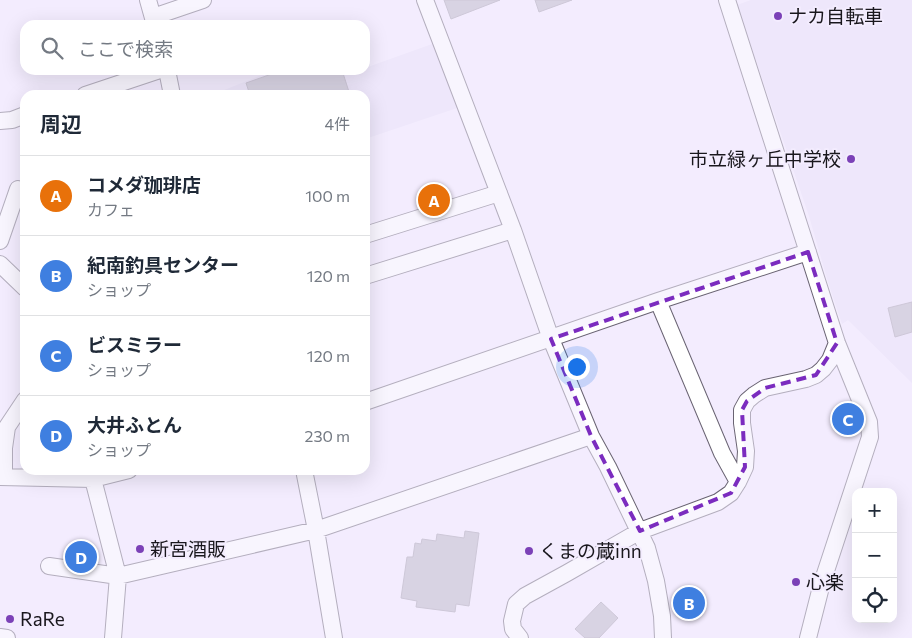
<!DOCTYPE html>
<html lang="ja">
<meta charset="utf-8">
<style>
body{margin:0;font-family:Commissioner,"Noto Sans JP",sans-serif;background:#f2f2f3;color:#1f2937}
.controls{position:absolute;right:15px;bottom:15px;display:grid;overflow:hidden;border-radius:10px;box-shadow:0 5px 20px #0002}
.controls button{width:45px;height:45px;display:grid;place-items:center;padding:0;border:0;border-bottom:1px solid #e0e1e3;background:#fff;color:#1f2937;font:25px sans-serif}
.you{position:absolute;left:576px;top:366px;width:18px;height:18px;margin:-12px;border:4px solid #fff;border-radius:50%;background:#1a73e8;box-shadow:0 0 0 8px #1a73e833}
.badge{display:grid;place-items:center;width:32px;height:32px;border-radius:50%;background:#0f766e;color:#fff;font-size:16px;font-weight:700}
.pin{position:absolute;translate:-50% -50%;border:2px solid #fff;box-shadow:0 1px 5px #0006}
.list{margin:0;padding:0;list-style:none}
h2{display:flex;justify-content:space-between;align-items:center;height:65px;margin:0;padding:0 20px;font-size:21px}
h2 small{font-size:16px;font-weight:400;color:#747a83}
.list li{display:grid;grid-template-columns:32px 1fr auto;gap:15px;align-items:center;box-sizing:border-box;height:80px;padding:0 20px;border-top:1px solid #e0e1e3}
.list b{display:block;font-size:19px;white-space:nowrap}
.list p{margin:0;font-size:16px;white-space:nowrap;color:#747a83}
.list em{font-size:16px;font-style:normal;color:#747a83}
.icon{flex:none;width:28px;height:28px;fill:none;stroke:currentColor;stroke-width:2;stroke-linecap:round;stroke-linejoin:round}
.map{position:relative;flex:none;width:912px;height:638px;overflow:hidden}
.search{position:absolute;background:#fff;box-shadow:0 5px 20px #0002;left:20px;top:20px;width:350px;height:55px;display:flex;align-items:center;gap:12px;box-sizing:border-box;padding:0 18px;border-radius:15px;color:#747a83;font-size:19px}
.panel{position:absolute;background:#fff;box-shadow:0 5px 20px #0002;left:20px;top:90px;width:350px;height:385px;border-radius:15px}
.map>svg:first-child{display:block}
.built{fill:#e9dff8}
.building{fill:#b9b3c3;stroke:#a19bab}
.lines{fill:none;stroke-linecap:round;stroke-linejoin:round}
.minor-casing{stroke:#696372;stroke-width:18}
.minor{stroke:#fff;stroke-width:16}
.marked{fill:none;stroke:#7b2cbf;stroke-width:4;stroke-dasharray:10 6;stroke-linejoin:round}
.poi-dot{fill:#7b41b7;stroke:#f3ecfe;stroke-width:2}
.labels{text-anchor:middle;stroke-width:4;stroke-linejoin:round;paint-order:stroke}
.poi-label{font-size:19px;fill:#19171d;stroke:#f3ecfe;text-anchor:start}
</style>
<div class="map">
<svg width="912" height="638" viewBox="0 0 912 638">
<rect width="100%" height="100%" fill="#f3ecfe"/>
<path class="built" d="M 751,0 L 912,0 L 912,383 L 848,320 L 842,324 L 828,282 L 809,216 L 737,5 Z
M 435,43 L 460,107 L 365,139 L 365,95 L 212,95 L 274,70 L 365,70 L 365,68 Z"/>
<path class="building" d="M 444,0 L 500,0 L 451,19 Z
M 535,0 L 572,0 L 539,12 Z
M 283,70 L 342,70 L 350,95 L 250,95 L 246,83 Z
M 912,302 L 912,332 L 895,337 L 888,308 Z
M 465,531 L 479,533 L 469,606 L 456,604 L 455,612 L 416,607 L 417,601 L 401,598 L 407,557 L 413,557 L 415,543 L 421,544 L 422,539 L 436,541 L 437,534 L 464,538 Z
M 601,602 L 618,618 L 599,638 L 585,638 L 575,629 Z"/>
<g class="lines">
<defs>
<path id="minor" d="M 148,0 L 155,25
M 425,0 L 513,230 L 551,339 L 591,436 L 608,467 L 647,548 L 656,581 L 662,616 L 663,638
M 727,0 L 837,343 L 869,422 L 870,437 L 822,583 L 808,638
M 153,17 L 203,0
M 167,70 L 172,95
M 85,95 L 160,70
M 0,121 L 12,120 L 25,115
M 365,235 L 499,193
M 0,241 L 18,189
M 0,264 L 25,288
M 365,276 L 513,230
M 658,301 L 722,453 L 738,482
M 365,402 L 658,301 L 808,252
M 304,470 L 316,530 L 334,638
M 0,477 L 93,479 L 129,470
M 4,477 L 4,448 L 7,427 L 25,400
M 93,479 L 118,576 L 113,638
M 49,566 L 118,576 L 316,530 L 591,436
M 0,637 L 7,638
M 520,638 L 513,629 L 512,621 L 516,604 L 525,596 L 567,573 L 640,531 L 718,502 L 731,493 L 738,482 L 745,467 L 746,451 L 742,423 L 742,410 L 747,401 L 754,395 L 765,388 L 806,379 L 816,375 L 823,369 L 830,360 L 837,343"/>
</defs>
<use href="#minor" class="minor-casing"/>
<use href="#minor" class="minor"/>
</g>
<path d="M0 0H912V638H0ZM 808,252 L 837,343 L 816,375 L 765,388 L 747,401 L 742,410 L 745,467 L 731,493 L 640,531 L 591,436 L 551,339 Z" fill="#f3ecfe" fill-opacity=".55" fill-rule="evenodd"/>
<path class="marked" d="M 808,252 L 837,343 L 816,375 L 765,388 L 747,401 L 742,410 L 745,467 L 731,493 L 640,531 L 591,436 L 551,339 Z"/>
<g class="poi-dot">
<circle cx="778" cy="16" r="5"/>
<circle cx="851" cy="159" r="5"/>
<circle cx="140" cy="549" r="5"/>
<circle cx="529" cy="551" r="5"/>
<circle cx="796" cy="582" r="5"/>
<circle cx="10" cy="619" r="5"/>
</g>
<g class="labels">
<g class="poi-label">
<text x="788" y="23">ナカ自転車</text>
<text x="841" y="166" text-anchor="end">市立緑ヶ丘中学校</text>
<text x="150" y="556">新宮酒販</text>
<text x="539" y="558">くまの蔵inn</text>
<text x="806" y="589">心楽</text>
<text x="20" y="626">RaRe</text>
</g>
</g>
</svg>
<div class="controls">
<button>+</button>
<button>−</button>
<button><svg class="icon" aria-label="locate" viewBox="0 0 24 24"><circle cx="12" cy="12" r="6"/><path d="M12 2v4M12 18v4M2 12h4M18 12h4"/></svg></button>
</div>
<div class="you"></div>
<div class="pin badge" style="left:434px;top:200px;background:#e8710a">A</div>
<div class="pin badge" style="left:689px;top:603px;background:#3f7fe0">B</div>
<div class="pin badge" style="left:848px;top:419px;background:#3f7fe0">C</div>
<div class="pin badge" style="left:81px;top:557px;background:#3f7fe0">D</div>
<div class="search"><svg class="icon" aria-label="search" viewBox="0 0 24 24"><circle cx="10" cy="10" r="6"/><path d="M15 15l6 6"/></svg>ここで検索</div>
<section class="panel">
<h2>周辺<small>4件</small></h2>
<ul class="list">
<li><span class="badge" style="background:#e8710a">A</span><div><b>コメダ珈琲店</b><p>カフェ</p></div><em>100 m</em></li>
<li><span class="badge" style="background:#3f7fe0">B</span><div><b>紀南釣具センター</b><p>ショップ</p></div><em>120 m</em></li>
<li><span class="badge" style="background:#3f7fe0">C</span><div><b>ビスミラー</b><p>ショップ</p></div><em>120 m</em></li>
<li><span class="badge" style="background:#3f7fe0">D</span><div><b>大井ふとん</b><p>ショップ</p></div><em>230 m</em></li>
</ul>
</section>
</div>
